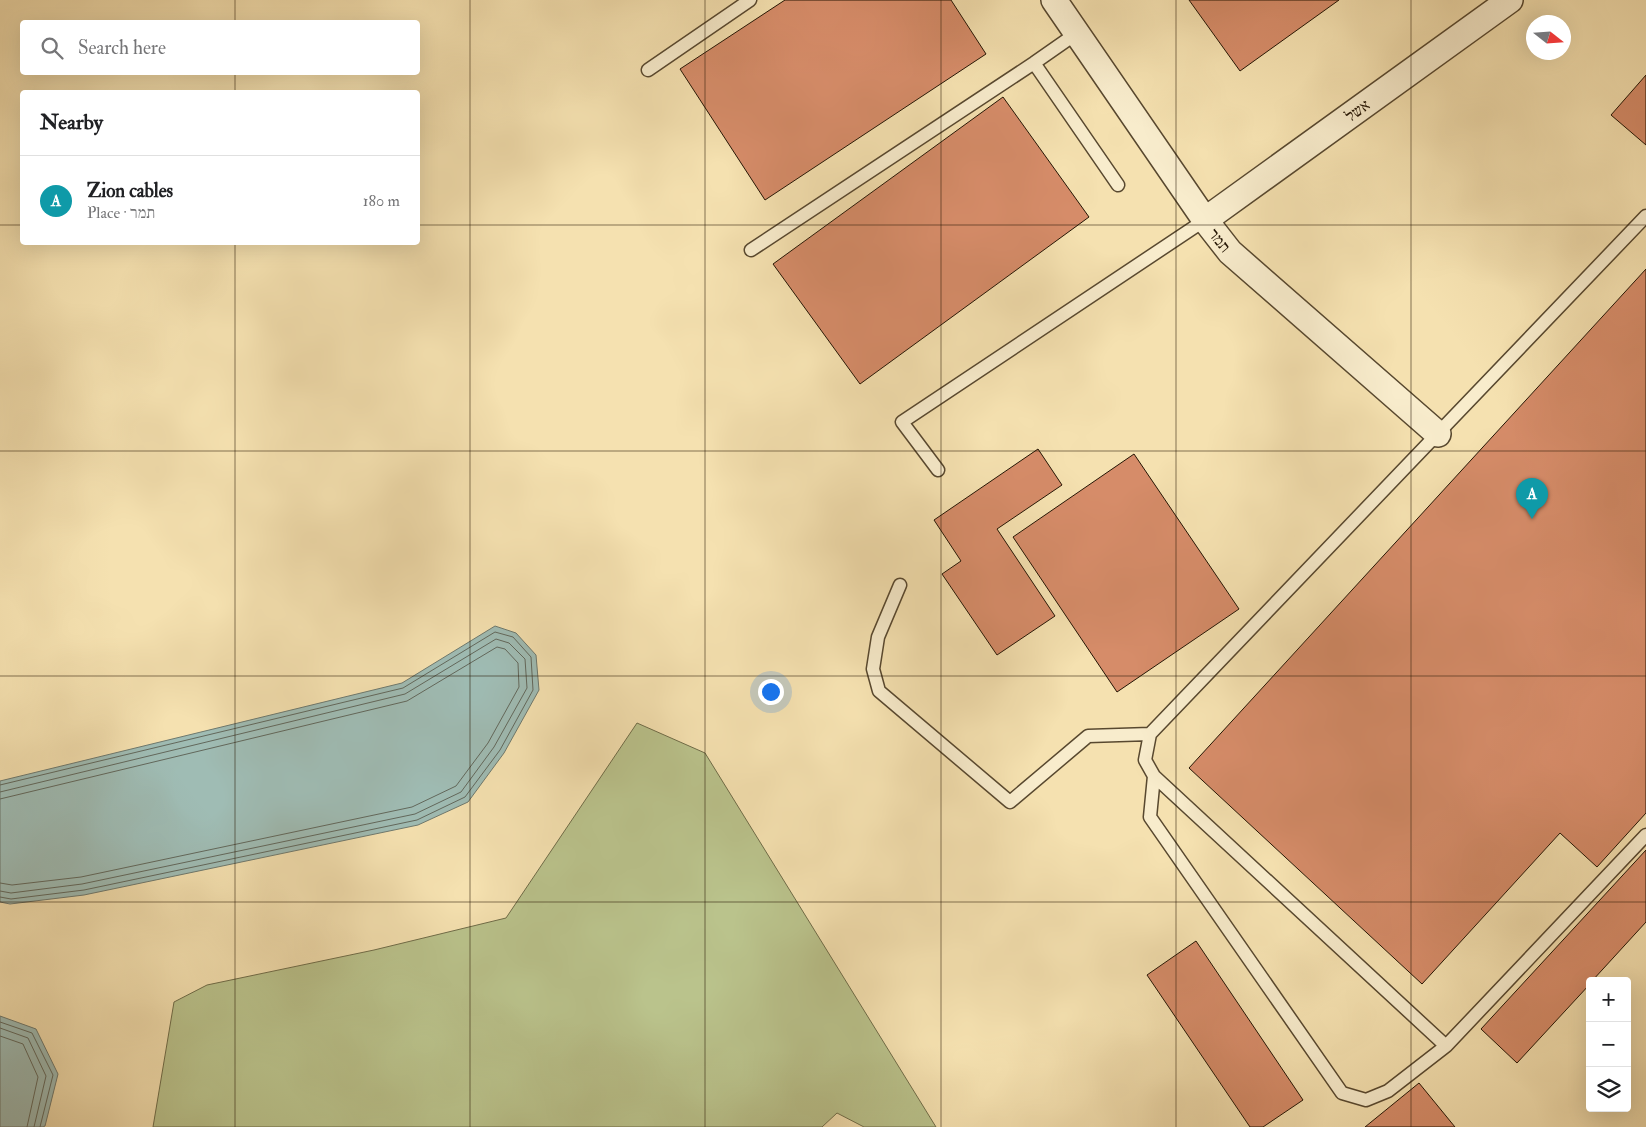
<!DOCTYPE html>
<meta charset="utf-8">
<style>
body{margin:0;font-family:"IM FELL Double Pica","Frank Ruhl Libre",serif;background:#f6f6f6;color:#202124}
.controls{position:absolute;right:15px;bottom:15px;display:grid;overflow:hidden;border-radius:5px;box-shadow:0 5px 20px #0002}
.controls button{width:45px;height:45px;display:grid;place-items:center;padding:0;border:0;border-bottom:1px solid #e0e0e0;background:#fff;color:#202124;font:25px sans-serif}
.compass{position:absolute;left:1526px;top:15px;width:45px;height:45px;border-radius:50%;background:#fff;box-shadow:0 5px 20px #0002;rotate:107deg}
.you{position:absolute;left:770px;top:691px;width:18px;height:18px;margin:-12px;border:4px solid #fff;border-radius:50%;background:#1a73e8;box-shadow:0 0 0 8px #1a73e833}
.badge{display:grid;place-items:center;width:32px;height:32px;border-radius:50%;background:#b45309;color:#fff;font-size:16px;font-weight:700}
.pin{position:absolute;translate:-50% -41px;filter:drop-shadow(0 1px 2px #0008)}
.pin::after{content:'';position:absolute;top:26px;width:18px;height:15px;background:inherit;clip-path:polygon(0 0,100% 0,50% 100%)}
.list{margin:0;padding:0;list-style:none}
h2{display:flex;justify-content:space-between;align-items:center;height:65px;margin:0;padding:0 20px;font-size:21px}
h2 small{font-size:16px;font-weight:400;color:#757577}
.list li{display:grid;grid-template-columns:32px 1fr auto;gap:15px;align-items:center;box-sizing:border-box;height:90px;padding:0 20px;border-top:1px solid #e0e0e0}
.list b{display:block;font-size:19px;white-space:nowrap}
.list p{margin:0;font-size:16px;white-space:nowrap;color:#757577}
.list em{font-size:16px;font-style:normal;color:#757577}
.icon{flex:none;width:28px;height:28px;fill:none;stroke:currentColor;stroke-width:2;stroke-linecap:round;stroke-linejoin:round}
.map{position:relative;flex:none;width:1646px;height:1127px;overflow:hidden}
.search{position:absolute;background:#fff;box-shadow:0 5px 20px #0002;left:20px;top:20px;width:400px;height:55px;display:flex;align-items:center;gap:12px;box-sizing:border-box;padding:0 18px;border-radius:5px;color:#757577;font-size:19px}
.panel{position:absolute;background:#fff;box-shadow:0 5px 20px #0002;left:20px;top:90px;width:400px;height:155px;border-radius:5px}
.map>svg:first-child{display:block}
.green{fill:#bac38c;stroke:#6f6c48}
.water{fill:#9fbcb4;stroke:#6e796e}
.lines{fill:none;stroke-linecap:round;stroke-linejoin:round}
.shore{stroke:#62685c;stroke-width:1}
.building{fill:#d68c69;stroke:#241504}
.service-casing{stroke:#58482f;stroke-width:15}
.minor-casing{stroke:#58482f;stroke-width:28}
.service{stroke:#f8eccc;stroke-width:12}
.minor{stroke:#f8eccc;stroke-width:25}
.grid{fill:none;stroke:#241504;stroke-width:1;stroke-opacity:0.55}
.labels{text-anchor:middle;stroke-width:4.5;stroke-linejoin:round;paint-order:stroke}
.street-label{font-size:16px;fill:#241504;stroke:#f8eccc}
</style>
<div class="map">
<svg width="1646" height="1127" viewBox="0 0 1646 1127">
<rect width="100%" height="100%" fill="#f5e1b0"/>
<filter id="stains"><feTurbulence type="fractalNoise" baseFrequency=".004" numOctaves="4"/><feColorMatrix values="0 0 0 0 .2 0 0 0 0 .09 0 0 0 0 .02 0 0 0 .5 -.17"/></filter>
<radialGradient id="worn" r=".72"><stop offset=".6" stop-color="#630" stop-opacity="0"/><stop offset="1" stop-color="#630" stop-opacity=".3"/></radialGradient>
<path class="green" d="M 637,723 L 705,753 L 936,1127 L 864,1127 L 837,1113 L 822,1127 L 153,1127 L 174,1002 L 207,985 L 374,950 L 506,918 Z"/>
<path class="water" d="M 495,626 L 516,633 L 536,655 L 539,690 L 504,753 L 468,802 L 418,825 L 84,895 L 10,904 L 0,902 L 0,781 L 402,683 Z
M 0,1016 L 36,1029 L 58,1074 L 45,1126 L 43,1127 L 0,1127 Z"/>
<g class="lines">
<path class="shore" d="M 0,785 L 403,688 L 495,632 L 513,637 L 531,657 L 533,690 L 500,750 L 465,797 L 417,820 L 84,890 L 11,899 L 0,897
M 0,792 L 405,694 L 496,639 L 509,643 L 525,659 L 527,688 L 494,747 L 461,792 L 415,814 L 82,884 L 11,893 L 0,891
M 0,799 L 407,701 L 497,647 L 505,649 L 518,663 L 519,687 L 488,743 L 456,786 L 412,807 L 81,877 L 12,885 L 0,883
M 0,1022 L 32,1033 L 53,1075 L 40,1127
M 0,1028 L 28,1038 L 46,1076 L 34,1127
M 0,1036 L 23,1044 L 38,1077 L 27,1127"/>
</g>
<path class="building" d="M 785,0 L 951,0 L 986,54 L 765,200 L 680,69 Z
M 1189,0 L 1339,0 L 1240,71 Z
M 1646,75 L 1646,145 L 1611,115 Z
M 1003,97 L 1089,217 L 860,384 L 773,264 Z
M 1646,269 L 1646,813 L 1597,867 L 1560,833 L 1422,984 L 1189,768 Z
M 1038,449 L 1062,485 L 997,529 L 1055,616 L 997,655 L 942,574 L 961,561 L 934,520 Z
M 1134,454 L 1239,609 L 1117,692 L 1013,537 Z
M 1646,850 L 1646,922 L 1592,981 L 1590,981 L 1590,984 L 1517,1063 L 1481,1029 Z
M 1196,941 L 1303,1100 L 1263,1127 L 1250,1127 L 1147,975 Z
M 1419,1083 L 1455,1127 L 1365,1127 Z"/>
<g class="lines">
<defs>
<path id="service" d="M 1034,63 L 1118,185
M 648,70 L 750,0
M 1646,216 L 1150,734 L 1145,760 L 1154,776 L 1446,1046 L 1646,835
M 751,250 L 1034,63 L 1077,33
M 938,470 L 902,422 L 1205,220
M 900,585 L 878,637 L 873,669 L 879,691 L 1010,802 L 1088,736 L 1150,734
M 1154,776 L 1150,817 L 1342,1093 L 1366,1100 L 1388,1091 L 1446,1046"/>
<path id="minor" d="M 1054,0 L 1205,220 L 1230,252 L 1438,434
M 1205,220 L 1510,0"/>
</defs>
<use href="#service" class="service-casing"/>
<use href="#minor" class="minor-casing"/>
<use href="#service" class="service"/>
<use href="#minor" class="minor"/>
</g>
<path class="grid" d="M 235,0 L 235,22M 470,0 L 470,1127M 705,0 L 705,1127M 941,0 L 941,1127M 1176,0 L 1176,1127M 1411,0 L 1411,1127M 235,72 L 235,92M 0,225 L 22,225M 418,225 L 1646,225M 235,242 L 235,1127M 0,451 L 1646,451M 0,676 L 1646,676M 0,902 L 1646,902"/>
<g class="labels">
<g class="street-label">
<text transform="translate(1357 110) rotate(-36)" y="6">אשל</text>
<text transform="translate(1220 240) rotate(51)" y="6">תמר</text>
</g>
</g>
<rect width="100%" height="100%" filter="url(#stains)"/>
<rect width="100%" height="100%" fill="url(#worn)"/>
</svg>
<div class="controls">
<button>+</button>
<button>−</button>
<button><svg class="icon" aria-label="layers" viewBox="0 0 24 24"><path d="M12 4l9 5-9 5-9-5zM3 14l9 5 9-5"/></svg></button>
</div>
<svg class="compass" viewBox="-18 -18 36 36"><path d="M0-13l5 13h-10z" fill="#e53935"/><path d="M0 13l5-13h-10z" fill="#757577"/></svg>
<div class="you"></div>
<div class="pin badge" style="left:1532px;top:519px;background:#0f9aa8">A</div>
<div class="search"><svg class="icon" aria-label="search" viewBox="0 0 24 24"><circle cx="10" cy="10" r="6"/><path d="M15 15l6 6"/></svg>Search here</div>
<section class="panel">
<h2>Nearby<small></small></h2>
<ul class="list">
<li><span class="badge" style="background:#0f9aa8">A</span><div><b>Zion cables</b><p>Place · תמר</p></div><em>180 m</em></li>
</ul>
</section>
</div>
